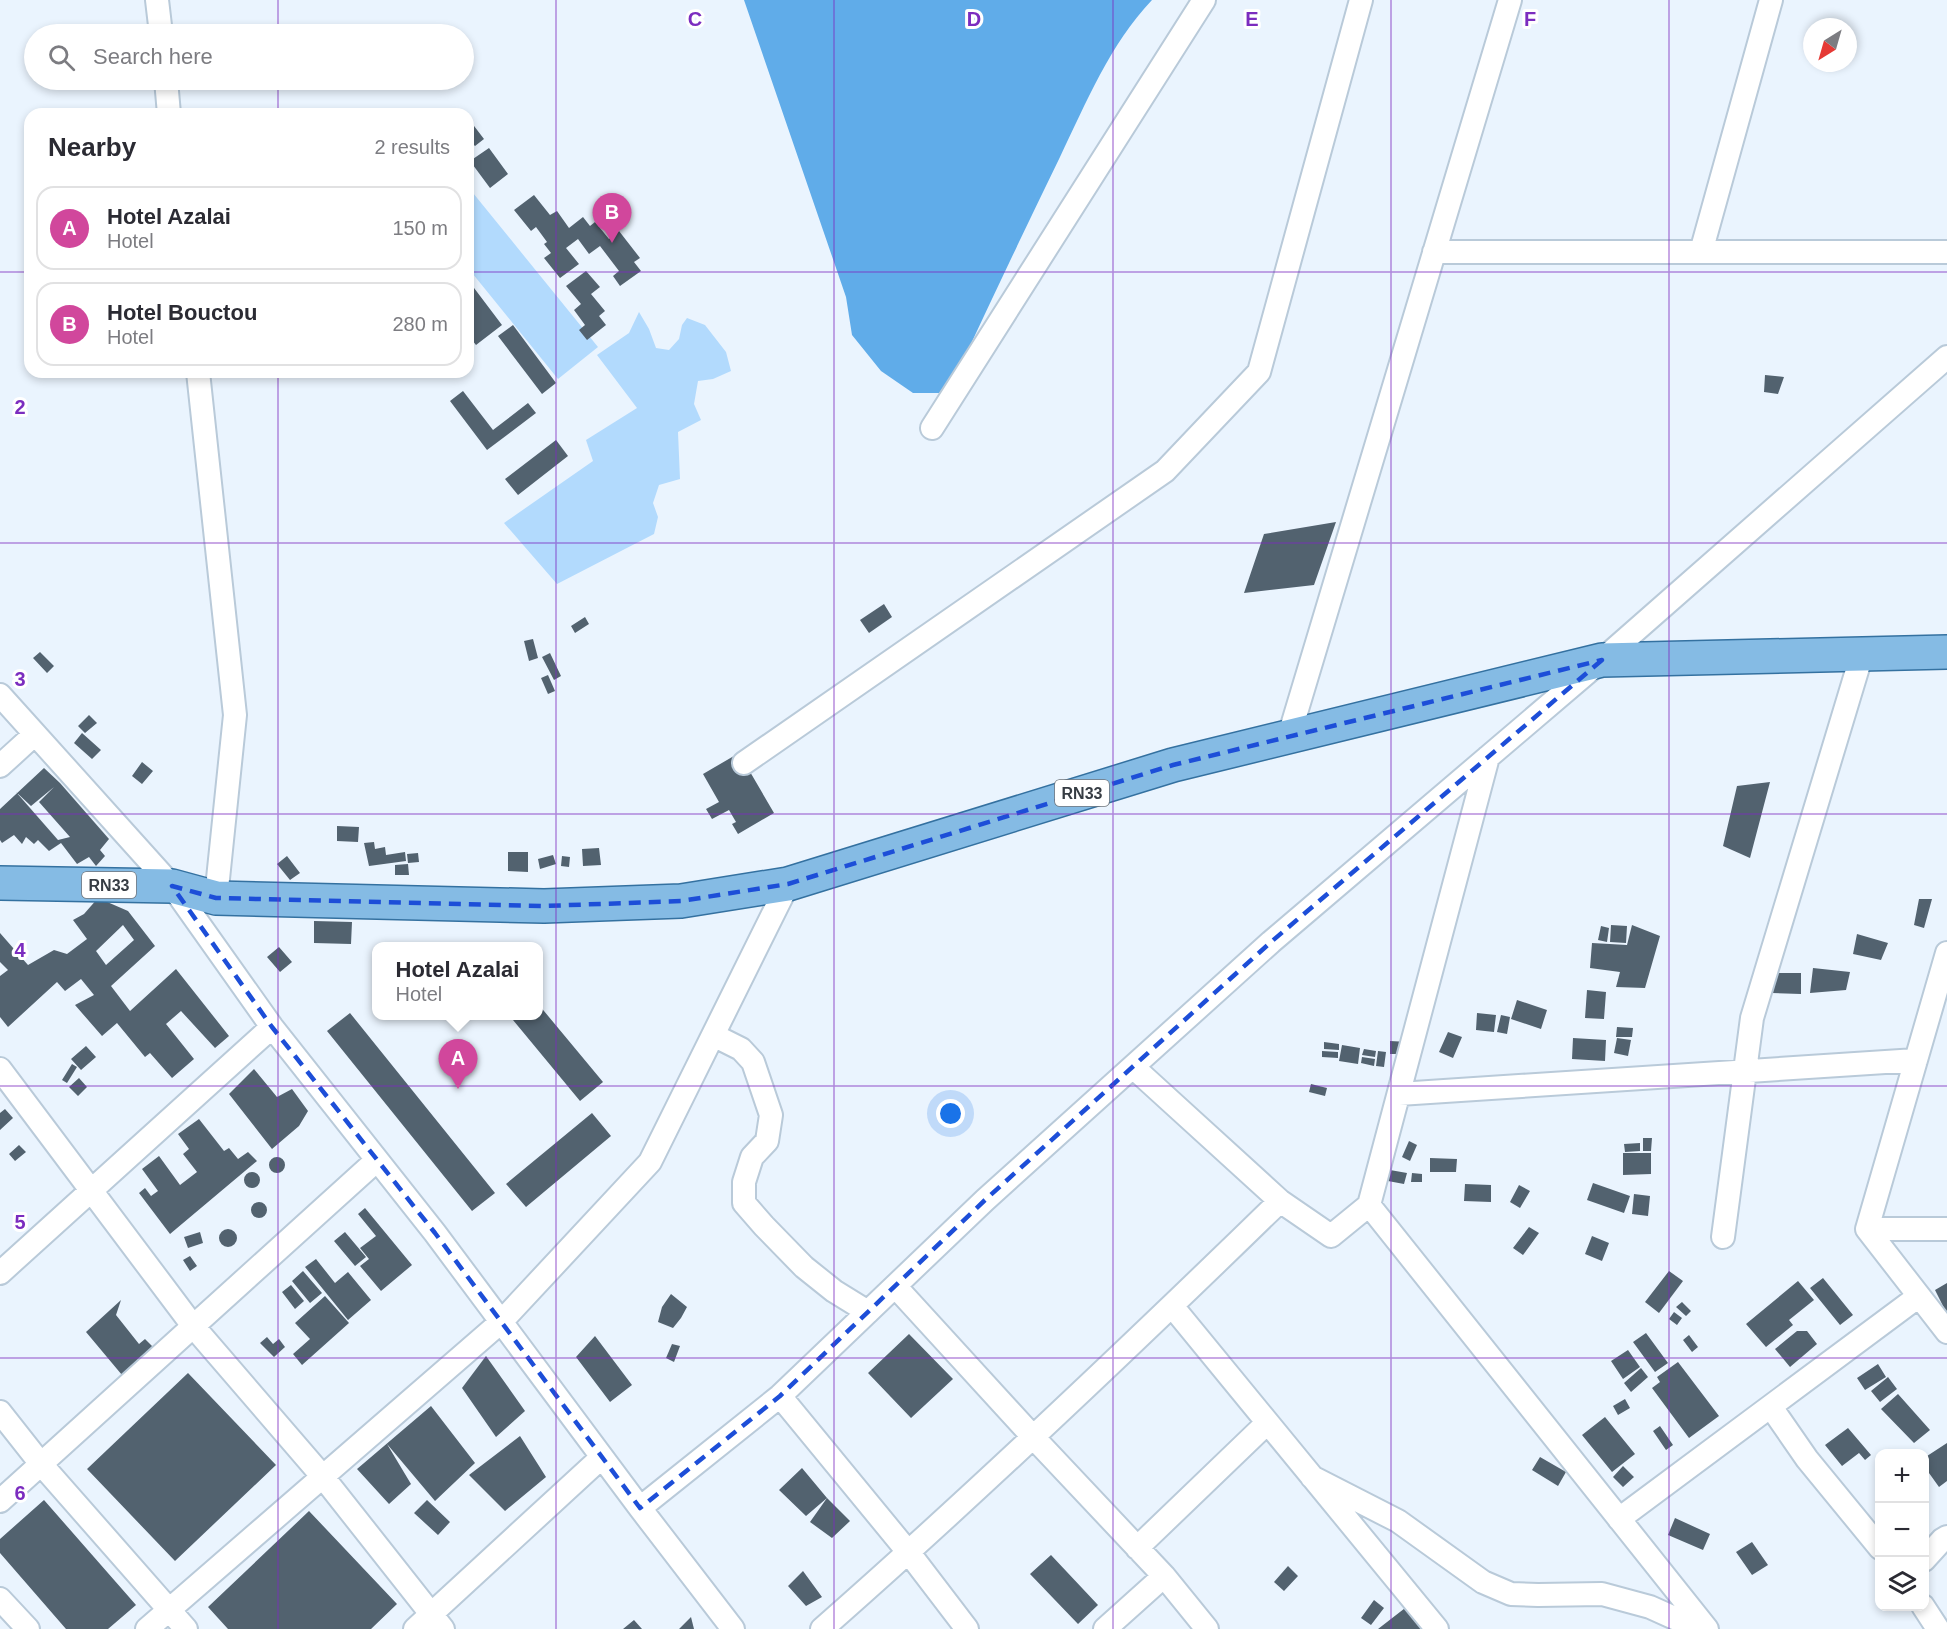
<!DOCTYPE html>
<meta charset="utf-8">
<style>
body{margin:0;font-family:Helvetica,sans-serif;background:#f2f2f3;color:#2b2b33}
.controls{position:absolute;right:18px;bottom:18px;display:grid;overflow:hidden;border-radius:12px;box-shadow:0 3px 9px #0003}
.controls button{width:54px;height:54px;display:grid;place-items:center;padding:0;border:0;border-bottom:2px solid #e1e1e2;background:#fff;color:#2b2b33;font:30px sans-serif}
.compass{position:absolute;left:1803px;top:18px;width:54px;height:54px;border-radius:50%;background:#fff;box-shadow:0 3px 9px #0003;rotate:217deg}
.you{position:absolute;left:951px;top:1114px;width:21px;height:21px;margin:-15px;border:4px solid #fff;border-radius:50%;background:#1a73e8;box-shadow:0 0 0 9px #1a73e833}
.badge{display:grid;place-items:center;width:39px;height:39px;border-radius:50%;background:#296fa3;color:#fff;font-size:20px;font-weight:700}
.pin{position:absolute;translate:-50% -50px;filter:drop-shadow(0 2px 3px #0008)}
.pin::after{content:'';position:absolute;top:32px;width:21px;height:18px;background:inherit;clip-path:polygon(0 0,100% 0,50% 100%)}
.popup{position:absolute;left:372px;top:942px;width:171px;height:78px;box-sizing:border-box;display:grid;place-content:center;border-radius:12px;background:#fff;filter:drop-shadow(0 2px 4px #0005);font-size:20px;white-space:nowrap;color:#7c7c81}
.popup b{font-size:22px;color:#2b2b33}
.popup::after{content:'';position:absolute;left:50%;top:100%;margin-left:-12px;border:12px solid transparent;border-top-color:#fff}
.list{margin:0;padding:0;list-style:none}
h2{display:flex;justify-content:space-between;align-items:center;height:78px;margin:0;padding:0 24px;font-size:26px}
h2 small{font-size:20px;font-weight:400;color:#7c7c81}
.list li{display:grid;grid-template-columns:39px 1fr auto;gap:18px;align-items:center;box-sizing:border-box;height:84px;margin:0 12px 12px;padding:0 12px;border:2px solid #e1e1e2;border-radius:18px}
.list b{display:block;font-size:22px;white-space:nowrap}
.list p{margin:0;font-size:20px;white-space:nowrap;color:#7c7c81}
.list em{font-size:20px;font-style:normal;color:#7c7c81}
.icon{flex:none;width:33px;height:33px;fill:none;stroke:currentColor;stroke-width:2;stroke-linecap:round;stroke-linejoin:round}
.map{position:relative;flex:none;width:1947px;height:1629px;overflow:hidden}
.search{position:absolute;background:#fff;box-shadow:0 3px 9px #0003;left:24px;top:24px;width:450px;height:66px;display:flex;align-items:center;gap:15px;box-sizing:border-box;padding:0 21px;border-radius:33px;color:#7c7c81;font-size:22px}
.panel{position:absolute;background:#fff;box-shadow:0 3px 9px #0003;left:24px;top:108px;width:450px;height:270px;border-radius:18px}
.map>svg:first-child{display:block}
.green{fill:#b2dafd}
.water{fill:#60ace9}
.building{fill:#52626f;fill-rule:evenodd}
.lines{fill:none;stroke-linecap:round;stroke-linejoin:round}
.minor-casing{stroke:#b9cad9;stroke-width:26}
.primary-casing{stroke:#3471a0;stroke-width:36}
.minor{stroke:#fff;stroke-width:22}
.primary{stroke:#85bbe4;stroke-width:33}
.marked{fill:none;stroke:#1d4ed8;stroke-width:4.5;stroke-dasharray:12 8;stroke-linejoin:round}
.grid{fill:none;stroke:#7b2cbf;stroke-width:1.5;stroke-opacity:0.55}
.labels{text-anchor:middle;stroke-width:6;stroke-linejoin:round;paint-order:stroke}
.shield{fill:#fff;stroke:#72767b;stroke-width:1.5}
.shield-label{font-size:16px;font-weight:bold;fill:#363c43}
.grid-label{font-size:20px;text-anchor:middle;font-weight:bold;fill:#7b2cbf;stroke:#fff;stroke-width:6;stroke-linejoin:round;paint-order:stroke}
</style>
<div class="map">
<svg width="1947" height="1629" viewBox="0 0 1947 1629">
<rect width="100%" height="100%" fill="#eaf4fe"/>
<path class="green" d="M 473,193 L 598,347 L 558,379 L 468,268 L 468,197 Z
M 639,312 L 649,329 L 656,348 L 669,350 L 679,339 L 682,325 L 687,318 L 705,325 L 726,352 L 731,371 L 713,379 L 698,381 L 694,404 L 701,420 L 678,432 L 680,479 L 659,485 L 653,503 L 658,517 L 654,534 L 557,584 L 504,523 L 593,461 L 586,440 L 637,408 L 597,355 L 629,333 Z"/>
<path class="water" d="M 744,0 L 1152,0 C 1110,44 1086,103 1060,157 C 1027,225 994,294 962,363 L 939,393 L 913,393 L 881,371 L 852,335 L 846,297 Z"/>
<path class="building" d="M 471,122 L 484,139 L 475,146 L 472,143 L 468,145 L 468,125 Z
M 489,148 L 508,174 L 490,188 L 470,161 Z
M 534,195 L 550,215 L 557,211 L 569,228 L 583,217 L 590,226 L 595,222 L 609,239 L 619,231 L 640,258 L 634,262 L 641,271 L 620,286 L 613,276 L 619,271 L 600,246 L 589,254 L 578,239 L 566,248 L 579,264 L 560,278 L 544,258 L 551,253 L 544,244 L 547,242 L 536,227 L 531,231 L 514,210 Z
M 586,271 L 600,287 L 591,294 L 605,311 L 599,316 L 606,325 L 587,340 L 579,330 L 585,325 L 574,310 L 581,304 L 566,286 Z
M 468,280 L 502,325 L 476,345 L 468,335 Z
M 513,325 L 556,383 L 542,394 L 498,336 Z
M 1765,375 L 1784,377 L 1778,394 L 1764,392 Z
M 463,391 L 493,430 L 528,403 L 536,413 L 487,450 L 450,401 Z
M 556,440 L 568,456 L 518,495 L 505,479 Z
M 1336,522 L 1314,585 L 1244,593 L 1264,534 Z
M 884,604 L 892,617 L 869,633 L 860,620 Z
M 585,617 L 589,624 L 575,633 L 571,626 Z
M 533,639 L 538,658 L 529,661 L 524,641 Z
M 40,652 L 54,666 L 47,673 L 33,658 Z
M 550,653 L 561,676 L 554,680 L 542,657 Z
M 548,675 L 555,691 L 548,694 L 541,678 Z
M 89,715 L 97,723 L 85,733 L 78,726 Z
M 82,733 L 101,750 L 92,759 L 74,743 Z
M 739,753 L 774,813 L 738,834 L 732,824 L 736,822 L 729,810 L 712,819 L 706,809 L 719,802 L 703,774 Z
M 142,762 L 153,771 L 142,784 L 132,776 Z
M 44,768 L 60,783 L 109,839 L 100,850 L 105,856 L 96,866 L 89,857 L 77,864 L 61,843 L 49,851 L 38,840 L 34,844 L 26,837 L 22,844 L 14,835 L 2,843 L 0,840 L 0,809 ZM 54,787 L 39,802 L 70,837 L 58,840 L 16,792 L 31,806 Z
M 1770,782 L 1750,858 L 1723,846 L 1737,786 Z
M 337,826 L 359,827 L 358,842 L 337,841 Z
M 374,842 L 375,849 L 385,847 L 386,855 L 405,852 L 406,861 L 369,866 L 364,843 Z
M 599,848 L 601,865 L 583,866 L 582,849 Z
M 508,852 L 528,852 L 528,872 L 508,871 Z
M 418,853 L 419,862 L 408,863 L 407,854 Z
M 553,855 L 556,864 L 540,869 L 538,859 Z
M 287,856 L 300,873 L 290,880 L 277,864 Z
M 562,856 L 570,857 L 569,867 L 561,866 Z
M 408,864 L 409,875 L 395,875 L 395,865 Z
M 98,898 L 128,911 L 155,946 L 111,986 L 130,1011 L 176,969 L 229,1036 L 215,1048 L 181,1011 L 166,1024 L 194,1059 L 172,1078 L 150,1053 L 145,1057 L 117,1023 L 102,1036 L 75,1005 L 94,995 L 81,979 L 65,991 L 57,982 L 8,1027 L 0,1017 L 0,976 L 8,970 L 0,962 L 0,933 L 28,965 L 54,950 L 67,954 L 87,939 L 73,920 L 84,914 ZM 123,925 L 134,940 L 106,965 L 96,951 Z
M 1919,899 L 1932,899 L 1924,928 L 1914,925 Z
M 314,921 L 352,922 L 351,944 L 314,943 Z
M 1611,925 L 1627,926 L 1626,943 L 1610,942 Z
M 1632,925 L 1660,936 L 1645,988 L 1616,987 L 1620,972 L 1590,968 L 1592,943 L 1627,945 Z
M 1601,926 L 1609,928 L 1607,942 L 1598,940 Z
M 1857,934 L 1888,943 L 1881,960 L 1853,954 Z
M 279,947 L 292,962 L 280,972 L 267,957 Z
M 1813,968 L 1850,972 L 1846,990 L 1810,993 Z
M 1772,973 L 1801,973 L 1801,994 L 1772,993 Z
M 1587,990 L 1606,992 L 1604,1019 L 1585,1018 Z
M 1517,1000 L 1547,1010 L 1541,1029 L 1511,1019 Z
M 539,1005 L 603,1082 L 580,1101 L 513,1020 L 519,1016 L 539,1016 Z
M 350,1013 L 495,1193 L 472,1211 L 327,1031 Z
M 1477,1013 L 1496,1015 L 1494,1032 L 1476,1030 Z
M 1501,1015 L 1510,1017 L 1507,1034 L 1497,1032 Z
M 1617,1027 L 1633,1028 L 1632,1037 L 1616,1037 Z
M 1448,1032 L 1462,1037 L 1453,1058 L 1439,1052 Z
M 1573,1038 L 1606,1040 L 1605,1061 L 1572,1059 Z
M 1617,1038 L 1631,1040 L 1628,1056 L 1614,1053 Z
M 1390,1041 L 1409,1042 L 1409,1054 L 1390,1054 Z
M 1324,1042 L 1339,1044 L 1339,1050 L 1324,1049 Z
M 1342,1045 L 1360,1048 L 1358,1064 L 1339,1061 Z
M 86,1046 L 96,1057 L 81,1070 L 71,1059 Z
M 1364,1049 L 1376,1051 L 1375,1057 L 1362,1055 Z
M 1322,1051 L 1338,1052 L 1338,1058 L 1322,1057 Z
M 1378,1051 L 1386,1052 L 1384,1067 L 1376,1066 Z
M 1362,1057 L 1375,1059 L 1374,1066 L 1361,1063 Z
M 72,1064 L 77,1067 L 67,1083 L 62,1080 Z
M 254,1069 L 277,1097 L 292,1089 L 308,1111 L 299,1126 L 272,1149 L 229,1094 Z
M 79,1078 L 87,1087 L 78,1096 L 69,1087 Z
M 1311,1084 L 1327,1088 L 1325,1096 L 1309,1092 Z
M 5,1109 L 13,1118 L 0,1130 L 0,1113 Z
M 592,1113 L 611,1136 L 526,1207 L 506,1184 Z
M 199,1119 L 224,1151 L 229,1148 L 238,1159 L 248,1152 L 257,1161 L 170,1234 L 139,1193 L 145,1188 L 151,1196 L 158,1191 L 142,1169 L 159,1156 L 180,1185 L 197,1172 L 183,1154 L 189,1149 L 178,1134 Z
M 1643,1138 L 1652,1138 L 1651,1151 L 1643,1151 Z
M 1409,1141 L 1417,1145 L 1410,1161 L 1402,1157 Z
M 1640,1143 L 1640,1151 L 1625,1152 L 1624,1144 Z
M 19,1145 L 26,1152 L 15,1161 L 9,1154 Z
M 1623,1153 L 1651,1153 L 1651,1174 L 1623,1175 Z
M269 1165a8 8 0 1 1 16 0a8 8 0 1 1-16 0Z
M 1430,1158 L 1457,1159 L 1456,1172 L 1430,1172 Z
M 1390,1170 L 1407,1173 L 1404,1184 L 1388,1181 Z
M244 1180a8 8 0 1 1 16 0a8 8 0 1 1-16 0Z
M 1412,1173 L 1422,1174 L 1422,1182 L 1411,1182 Z
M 1593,1183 L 1630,1196 L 1624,1213 L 1587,1200 Z
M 1465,1184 L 1491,1185 L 1491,1202 L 1464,1201 Z
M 1519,1185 L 1530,1191 L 1520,1208 L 1510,1202 Z
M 1634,1194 L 1650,1196 L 1648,1216 L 1632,1214 Z
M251 1210a8 8 0 1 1 16 0a8 8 0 1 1-16 0Z
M 365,1208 L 412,1265 L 381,1291 L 360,1266 L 369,1259 L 360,1248 L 376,1236 L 358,1214 Z
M 1529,1227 L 1539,1233 L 1523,1255 L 1513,1248 Z
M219 1238a9 9 0 1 1 18 0a9 9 0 1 1-18 0Z
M 200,1232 L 203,1243 L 188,1248 L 184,1237 Z
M 345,1232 L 366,1257 L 355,1266 L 334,1241 Z
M 1592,1236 L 1609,1243 L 1602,1261 L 1585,1254 Z
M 190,1256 L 197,1266 L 190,1271 L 183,1260 Z
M 316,1259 L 335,1283 L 348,1272 L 371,1300 L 348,1320 L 305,1267 Z
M 303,1271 L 322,1293 L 310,1303 L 292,1281 Z
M 1669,1271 L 1683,1281 L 1659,1313 L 1645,1302 Z
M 1823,1278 L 1853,1315 L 1840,1325 L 1810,1288 Z
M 1798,1281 L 1814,1300 L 1789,1320 L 1793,1325 L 1766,1347 L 1746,1324 Z
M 1947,1283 L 1947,1314 L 1935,1290 Z
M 291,1285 L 304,1301 L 295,1309 L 282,1292 Z
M 671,1294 L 687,1307 L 681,1318 L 673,1328 L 658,1322 L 662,1307 Z
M 325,1296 L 349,1323 L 302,1365 L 293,1354 L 310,1339 L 295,1323 Z
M 121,1300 L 116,1315 L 139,1344 L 145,1339 L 153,1347 L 122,1375 L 86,1332 Z
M 1682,1302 L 1691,1311 L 1686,1316 L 1676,1307 Z
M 1674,1312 L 1682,1318 L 1677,1325 L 1669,1319 Z
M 1797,1331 L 1807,1331 L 1817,1344 L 1790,1367 L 1775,1349 Z
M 1646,1333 L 1668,1363 L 1655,1372 L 1633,1342 Z
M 909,1334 L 953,1379 L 911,1418 L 868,1373 Z
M 1689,1335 L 1698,1347 L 1692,1352 L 1683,1340 Z
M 595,1336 L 632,1385 L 610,1402 L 576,1357 Z
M 267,1337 L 273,1344 L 279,1339 L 285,1347 L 274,1357 L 260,1343 Z
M 672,1344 L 680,1346 L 674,1362 L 666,1358 Z
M 1628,1350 L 1640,1367 L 1623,1379 L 1611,1361 Z
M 486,1356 L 525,1411 L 496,1437 L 462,1388 Z
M 1678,1362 L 1719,1416 L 1689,1438 L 1652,1388 L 1660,1382 L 1657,1377 Z
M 1878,1364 L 1886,1377 L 1865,1390 L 1857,1378 Z
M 1641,1368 L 1648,1377 L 1631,1392 L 1624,1383 Z
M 188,1373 L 276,1465 L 175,1561 L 87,1469 Z
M 1888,1377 L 1897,1389 L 1880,1402 L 1871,1391 Z
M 1898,1394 L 1930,1430 L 1914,1443 L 1881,1409 Z
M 1625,1399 L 1630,1408 L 1618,1415 L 1613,1406 Z
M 431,1406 L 475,1463 L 435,1501 L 387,1444 L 411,1484 L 389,1504 L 357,1469 Z
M 1605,1417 L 1635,1454 L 1612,1472 L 1582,1435 Z
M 1660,1426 L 1673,1445 L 1666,1450 L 1653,1431 Z
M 1848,1428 L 1871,1455 L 1865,1460 L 1859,1453 L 1842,1466 L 1825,1445 Z
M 520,1436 L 546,1477 L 505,1511 L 469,1475 Z
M 1947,1443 L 1947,1481 L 1939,1487 L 1924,1466 L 1924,1458 Z
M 1540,1457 L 1566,1472 L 1558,1486 L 1532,1470 Z
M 1623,1466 L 1634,1477 L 1623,1487 L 1613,1477 Z
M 802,1468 L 827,1498 L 806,1516 L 779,1490 Z
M 827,1498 L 850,1521 L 832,1538 L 810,1522 Z
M 44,1500 L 136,1605 L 108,1629 L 66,1629 L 0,1553 L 0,1539 Z
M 427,1500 L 450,1522 L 438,1535 L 414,1513 Z
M 309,1511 L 397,1604 L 371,1629 L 228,1629 L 208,1607 Z
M 1675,1518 L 1710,1534 L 1703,1550 L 1668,1535 Z
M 1752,1542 L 1768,1565 L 1752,1575 L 1736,1552 Z
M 1051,1555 L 1098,1605 L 1078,1624 L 1030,1574 Z
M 1288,1566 L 1298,1576 L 1284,1591 L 1274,1582 Z
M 803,1571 L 822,1597 L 806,1606 L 788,1586 Z
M 1374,1600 L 1384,1608 L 1371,1625 L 1361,1618 Z
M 1409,1605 L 1428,1629 L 1378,1629 Z
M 691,1617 L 694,1629 L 679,1629 Z
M 634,1620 L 642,1629 L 623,1629 Z"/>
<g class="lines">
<defs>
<path id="minor" d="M 157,0 L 161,34
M 166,80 L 169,114
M 1434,252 L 1947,252
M 1701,252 L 1771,0
M 198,372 L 235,715 L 216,898
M 932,428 L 1204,0
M 0,695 L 172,886 L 272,1027 L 435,1233 L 640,1508 L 733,1629
M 1289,736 L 1510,0
M 744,763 L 1165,471 L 1259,372 L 1361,0
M 0,766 L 35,734
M 713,1035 L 741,1049 L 753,1062 L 771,1115 L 767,1141 L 752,1157 L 744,1182 L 744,1203 L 764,1226 L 804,1267 L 834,1291 L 868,1312
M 1133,1067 L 1280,1201 L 1331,1236 L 1369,1205 L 1488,757
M 0,1069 L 193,1326 L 323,1477 L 443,1629
M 1399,1094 L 1916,1060
M 1369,1205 L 1707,1629
M 1867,1229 L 1947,953
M 1867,1229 L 1947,1332
M 1867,1229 L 1947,1229
M 1723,1237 L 1752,1018 L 1862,654
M 0,1273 L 272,1027
M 895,1286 L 1034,1438 L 1164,1576 L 1207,1629
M 1172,1306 L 1437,1629
M 780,1396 L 909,1553 L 967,1629
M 1771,1407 L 1807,1459 L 1880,1548
M 0,1412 L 41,1464 L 186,1629
M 1312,1477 L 1398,1521 L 1483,1582 L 1511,1594 L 1538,1595 L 1602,1594 L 1650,1607 L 1699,1629
M 0,1501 L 377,1160
M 640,1508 L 780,1396 L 985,1200 L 1271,942 L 1602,660 L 1947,357
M 1619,1519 L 1919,1296
M 1137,1548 L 1267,1423
M 1924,1560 L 1942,1540 L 1947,1537
M 0,1599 L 28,1629
M 1923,1606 L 1938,1629
M 147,1629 L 501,1322 L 650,1162 L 788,884
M 415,1629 L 602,1457
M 822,1629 C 979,1491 1130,1347 1280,1201
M 1105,1629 L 1164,1576"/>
<path id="primary" d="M 0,883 L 172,886 L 216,898 L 544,906 L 681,901 L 788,884 L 1173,765 L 1602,660 L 1947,652"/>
</defs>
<use href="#minor" class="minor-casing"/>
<use href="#primary" class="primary-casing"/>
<use href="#minor" class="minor"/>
<use href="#primary" class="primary"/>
</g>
<path class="marked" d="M 1602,660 L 1271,942 L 985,1200 L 780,1396 L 640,1508 L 435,1233 L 272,1027 L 172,886 L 216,898 L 544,906 L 681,901 L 788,884 L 1173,765 Z"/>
<path class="grid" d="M 278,0 L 278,34M 556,0 L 556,1629M 834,0 L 834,1629M 1113,0 L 1113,1629M 1391,0 L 1391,1629M 1669,0 L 1669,1629M 278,80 L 278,114M 0,272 L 30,272M 468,272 L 1947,272M 278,372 L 278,1629M 0,543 L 1947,543M 0,814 L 1947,814M 0,1086 L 1947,1086M 0,1358 L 1947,1358"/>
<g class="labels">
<g class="shield">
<rect x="1055" y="780" width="54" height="26" rx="4.5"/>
<rect x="82" y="872" width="54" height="26" rx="4.5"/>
</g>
<g class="shield-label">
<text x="1082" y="799">RN33</text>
<text x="109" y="891">RN33</text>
</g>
</g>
<g class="grid-label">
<text x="695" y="26">C</text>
<text x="974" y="26">D</text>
<text x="1252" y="26">E</text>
<text x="1530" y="26">F</text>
<text x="20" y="414">2</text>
<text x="20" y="686">3</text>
<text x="20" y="957">4</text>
<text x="20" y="1229">5</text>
<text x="20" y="1500">6</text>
</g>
</svg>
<div class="controls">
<button>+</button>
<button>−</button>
<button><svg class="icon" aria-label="layers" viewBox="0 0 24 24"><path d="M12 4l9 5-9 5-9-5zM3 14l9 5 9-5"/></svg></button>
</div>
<svg class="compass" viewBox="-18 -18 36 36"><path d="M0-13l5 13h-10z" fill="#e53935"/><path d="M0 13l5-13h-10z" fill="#7c7c81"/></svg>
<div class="you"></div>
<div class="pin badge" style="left:458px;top:1089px;background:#d1479c">A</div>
<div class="popup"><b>Hotel Azalai</b>Hotel</div>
<div class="pin badge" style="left:612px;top:243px;background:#d1479c">B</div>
<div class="search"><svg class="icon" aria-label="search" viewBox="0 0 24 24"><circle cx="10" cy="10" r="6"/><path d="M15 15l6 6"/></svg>Search here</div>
<section class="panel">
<h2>Nearby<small>2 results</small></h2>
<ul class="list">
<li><span class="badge" style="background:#d1479c">A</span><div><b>Hotel Azalai</b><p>Hotel</p></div><em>150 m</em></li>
<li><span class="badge" style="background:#d1479c">B</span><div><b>Hotel Bouctou</b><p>Hotel</p></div><em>280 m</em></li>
</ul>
</section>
</div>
